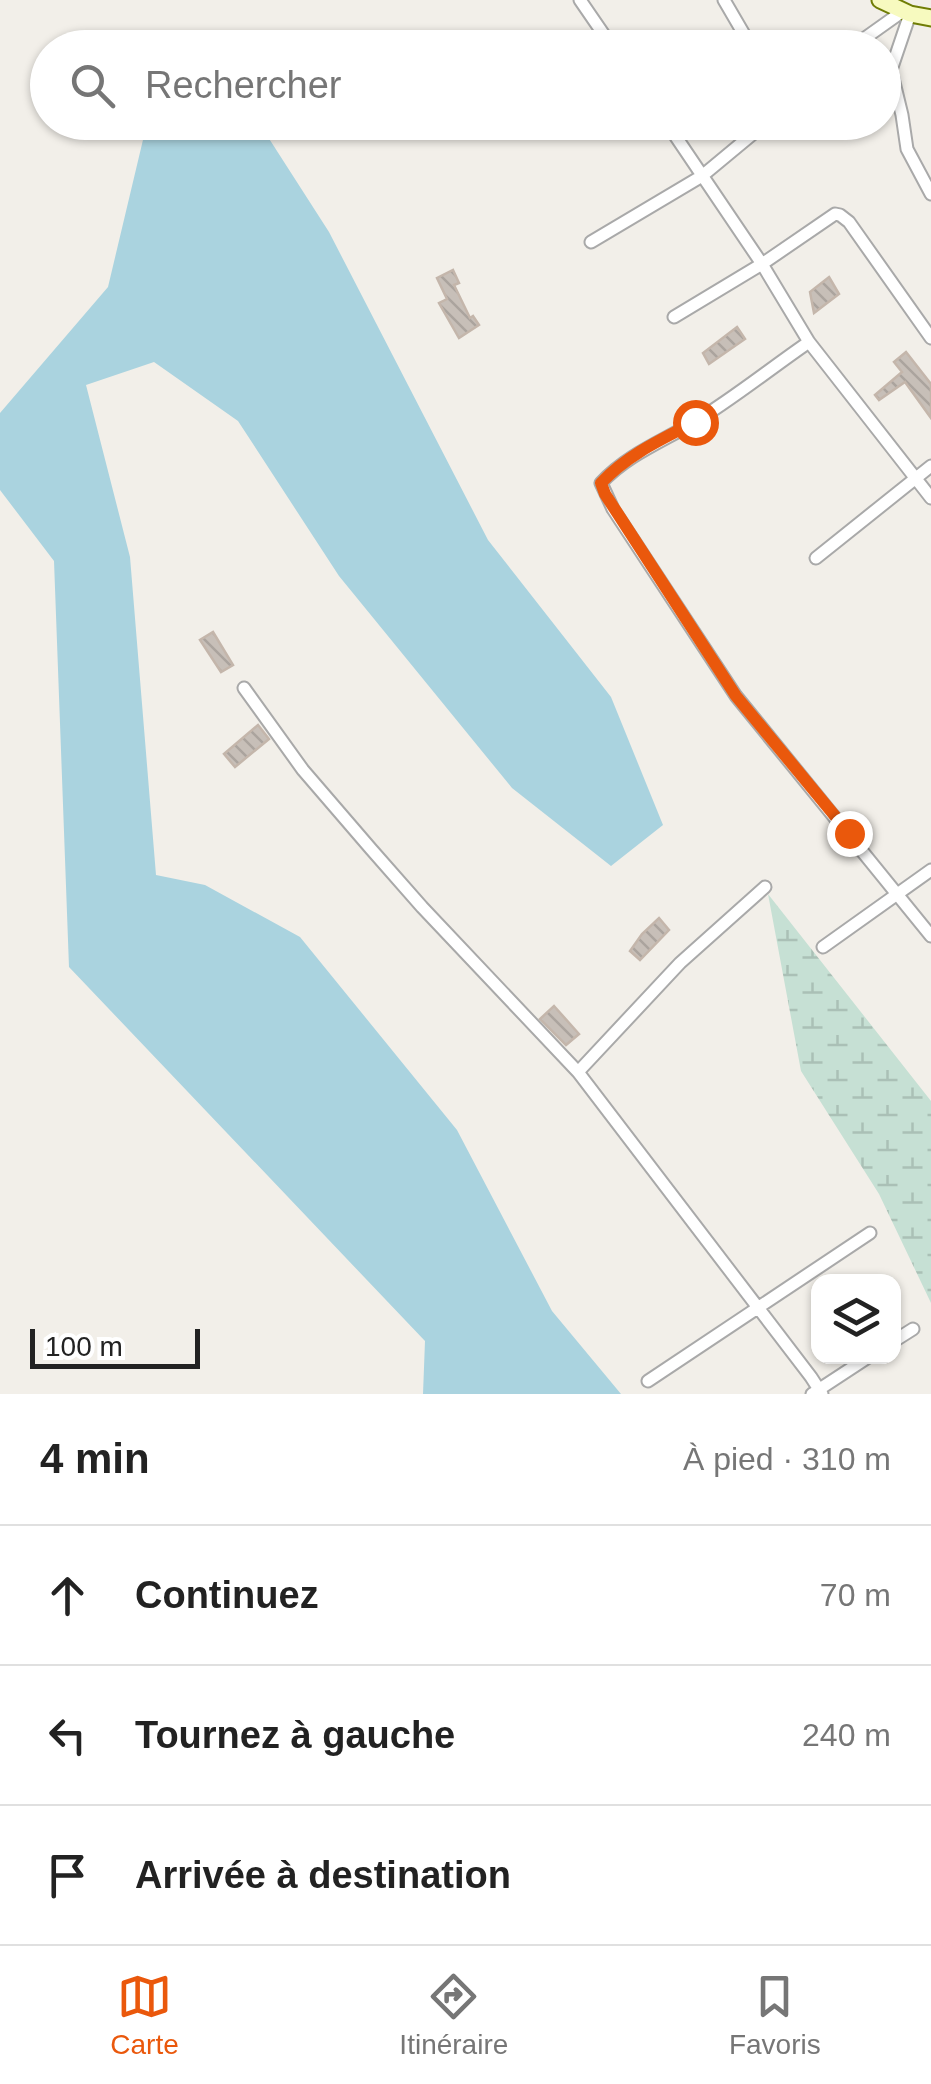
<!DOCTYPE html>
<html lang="fr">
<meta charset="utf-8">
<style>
body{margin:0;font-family:Helvetica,sans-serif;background:#f2f2f2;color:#222}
.controls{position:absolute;right:30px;bottom:30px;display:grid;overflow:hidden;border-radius:20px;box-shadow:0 2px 8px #0004}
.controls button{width:90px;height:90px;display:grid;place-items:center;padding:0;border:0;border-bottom:2px solid #e0e0e0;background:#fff;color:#222;font:50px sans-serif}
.scale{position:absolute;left:30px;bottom:25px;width:170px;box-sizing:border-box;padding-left:10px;border:5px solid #222;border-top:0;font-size:28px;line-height:35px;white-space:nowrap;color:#222;-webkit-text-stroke:8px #fff;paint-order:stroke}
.stop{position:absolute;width:30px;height:30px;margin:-22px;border:8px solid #ea580c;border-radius:50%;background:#fff}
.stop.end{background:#ea580c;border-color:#fff;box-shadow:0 2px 10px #0008}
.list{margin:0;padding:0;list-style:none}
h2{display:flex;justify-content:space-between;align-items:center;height:130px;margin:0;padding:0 40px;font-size:42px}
h2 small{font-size:32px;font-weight:400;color:#767676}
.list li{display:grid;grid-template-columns:65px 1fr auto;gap:30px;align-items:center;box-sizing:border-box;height:140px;padding:0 40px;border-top:2px solid #e0e0e0}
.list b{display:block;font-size:38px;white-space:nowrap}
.list em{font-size:32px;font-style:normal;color:#767676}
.icon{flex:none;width:55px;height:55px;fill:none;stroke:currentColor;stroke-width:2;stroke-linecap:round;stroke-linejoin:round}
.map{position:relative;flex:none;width:931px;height:1394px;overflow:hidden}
.search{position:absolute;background:#fff;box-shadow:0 2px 8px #0004;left:30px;right:30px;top:30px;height:110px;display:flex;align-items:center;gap:25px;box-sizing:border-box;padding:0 35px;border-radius:55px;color:#767676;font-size:38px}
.sheet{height:550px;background:#fff}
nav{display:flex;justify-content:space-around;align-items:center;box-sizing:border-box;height:140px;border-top:2px solid #e0e0e0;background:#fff;font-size:28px;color:#767676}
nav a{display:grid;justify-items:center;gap:5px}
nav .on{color:#ea580c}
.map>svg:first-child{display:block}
.wetland{fill:url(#wetland-marsh)}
.water{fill:#aad3df}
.building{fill:url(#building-back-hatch);stroke:#c4b6ab;stroke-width:2.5}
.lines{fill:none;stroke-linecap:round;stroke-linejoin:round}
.street-casing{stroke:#a9a9a9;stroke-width:15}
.secondary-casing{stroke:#707d05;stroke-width:19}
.street{stroke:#fff;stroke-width:11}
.secondary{stroke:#f7fabf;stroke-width:15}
.route{stroke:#ea580c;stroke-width:12}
</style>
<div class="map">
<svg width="931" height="1394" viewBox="0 0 931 1394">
<defs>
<pattern id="wetland-marsh" width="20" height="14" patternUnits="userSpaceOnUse" patternTransform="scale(2.5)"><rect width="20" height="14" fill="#c6e0d4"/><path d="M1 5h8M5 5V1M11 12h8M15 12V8" fill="none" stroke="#aac0b6"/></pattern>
<pattern id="building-back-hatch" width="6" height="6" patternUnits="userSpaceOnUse" patternTransform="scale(2.5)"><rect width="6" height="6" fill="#c7bfb8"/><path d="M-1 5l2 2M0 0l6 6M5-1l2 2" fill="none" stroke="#aba49e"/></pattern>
</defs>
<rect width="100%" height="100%" fill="#f2efe9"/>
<path class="wetland" d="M 768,894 L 931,1101 L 931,1303 L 879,1194 L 801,1071 Z"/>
<path class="water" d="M 147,123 L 259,123 L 329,232 L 488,540 L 611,697 L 663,825 L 611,866 L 512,788 L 339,576 L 238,421 L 154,362 L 86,385 L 130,557 L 156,875 L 205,885 L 300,937 L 457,1130 L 552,1311 L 621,1394 L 423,1394 L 425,1341 L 69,967 L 54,561 L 0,490 L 0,413 L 108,287 Z"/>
<path class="building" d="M 453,270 L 459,283 L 454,285 L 470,318 L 473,316 L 479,325 L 459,338 L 439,303 L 447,299 L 437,278 Z
M 829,277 L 839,294 L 814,313 L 810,292 Z
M 737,327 L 745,339 L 709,364 L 703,353 Z
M 906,352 L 931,384 L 931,418 L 905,382 L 879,400 L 875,395 L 902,372 L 894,362 Z
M 213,632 L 233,665 L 221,672 L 200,640 Z
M 258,725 L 269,739 L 235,767 L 224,754 Z
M 659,918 L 669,930 L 640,960 L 630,951 L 642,934 Z
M 554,1006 L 579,1034 L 566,1045 L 540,1019 Z"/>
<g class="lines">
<defs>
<path id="street" d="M 580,0 L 613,48
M 724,0 L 752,48
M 910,14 L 891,70 L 902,115 L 907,149 L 931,194
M 851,48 L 903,11 L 901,9
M 666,122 L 762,264 L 809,342 L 931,498
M 485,130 L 497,122
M 591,242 L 702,176 L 767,122
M 674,317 L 762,264 L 835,214 L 840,215 L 849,222 L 931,338
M 809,342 C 771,368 733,399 693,423 C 661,442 627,455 601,483 L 613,509 L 736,696 L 931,936
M 816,558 L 931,466
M 244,688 L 303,770 L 371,849 L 422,907 L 578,1072 L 811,1377 L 822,1394
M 823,947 L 931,870
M 578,1072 L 680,963 L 765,887
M 894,1341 L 913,1329
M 648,1381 L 870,1233
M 812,1394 L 870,1356"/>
<path id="secondary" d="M 880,0 L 910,14 L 931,18"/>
</defs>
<use href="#street" class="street-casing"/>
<use href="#secondary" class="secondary-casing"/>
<use href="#street" class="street"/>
<use href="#secondary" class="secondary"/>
</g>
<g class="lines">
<path class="route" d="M 695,422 C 662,439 627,455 601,483 L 605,494 L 736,696 L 849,833"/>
</g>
</svg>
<div class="controls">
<button><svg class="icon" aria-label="layers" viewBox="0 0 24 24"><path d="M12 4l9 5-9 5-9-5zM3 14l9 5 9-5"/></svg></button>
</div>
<div class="scale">100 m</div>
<div class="stop" style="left:695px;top:422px"></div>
<div class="stop end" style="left:849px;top:833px"></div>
<div class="search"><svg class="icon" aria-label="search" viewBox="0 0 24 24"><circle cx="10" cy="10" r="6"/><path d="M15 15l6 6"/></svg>Rechercher</div>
</div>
<section class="sheet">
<h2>4 min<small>À pied · 310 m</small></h2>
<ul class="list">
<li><svg class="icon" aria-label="ahead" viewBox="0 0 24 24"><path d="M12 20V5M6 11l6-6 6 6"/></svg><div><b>Continuez</b></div><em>70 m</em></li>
<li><svg class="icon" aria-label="left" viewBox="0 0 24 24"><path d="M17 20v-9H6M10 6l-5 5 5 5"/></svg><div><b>Tournez à gauche</b></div><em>240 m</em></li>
<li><svg class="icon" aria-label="arrive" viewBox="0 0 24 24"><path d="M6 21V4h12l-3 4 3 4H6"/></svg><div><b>Arrivée à destination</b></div></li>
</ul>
</section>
<nav>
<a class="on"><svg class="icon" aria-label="map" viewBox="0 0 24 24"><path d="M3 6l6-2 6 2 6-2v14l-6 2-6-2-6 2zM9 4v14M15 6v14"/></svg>Carte</a>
<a><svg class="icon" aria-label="directions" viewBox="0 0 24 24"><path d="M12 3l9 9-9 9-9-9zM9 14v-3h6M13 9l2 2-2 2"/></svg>Itinéraire</a>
<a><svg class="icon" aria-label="saved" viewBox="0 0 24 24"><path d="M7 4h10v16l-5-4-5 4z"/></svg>Favoris</a>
</nav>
